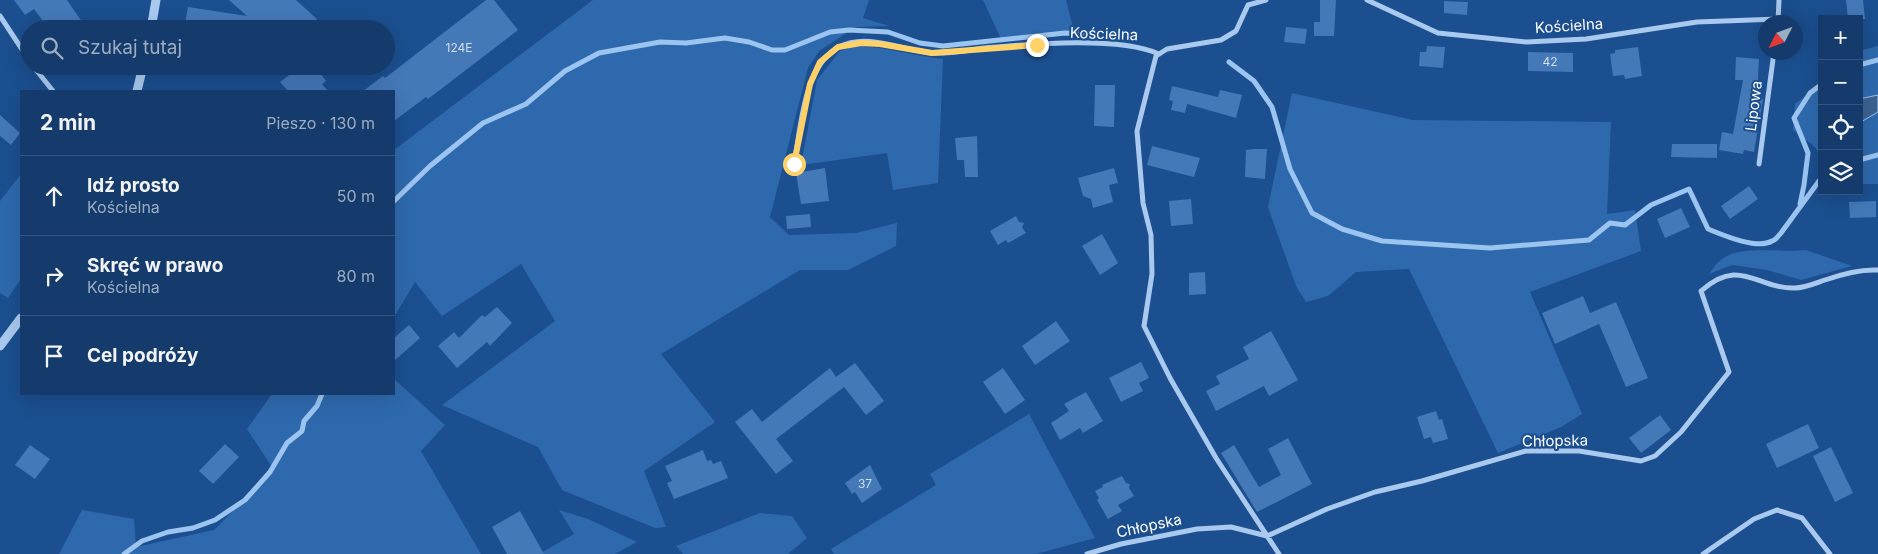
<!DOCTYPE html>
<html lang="pl">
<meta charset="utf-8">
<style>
body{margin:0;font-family:Inter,sans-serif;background:#1d4271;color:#f1f3f6}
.controls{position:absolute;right:15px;top:15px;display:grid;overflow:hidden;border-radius:0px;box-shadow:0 5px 20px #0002}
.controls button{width:45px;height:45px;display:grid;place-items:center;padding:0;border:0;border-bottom:1px solid #33557e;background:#143b6b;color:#f1f3f6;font:25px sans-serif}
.compass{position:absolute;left:1758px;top:15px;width:45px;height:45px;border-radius:50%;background:#143b6b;box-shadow:0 5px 20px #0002;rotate:228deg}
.stop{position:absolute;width:15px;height:15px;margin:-11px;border:4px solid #ffd166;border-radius:50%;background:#fff}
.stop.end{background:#ffd166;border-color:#fff;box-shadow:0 1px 5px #0008}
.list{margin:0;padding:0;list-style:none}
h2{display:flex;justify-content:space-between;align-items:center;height:65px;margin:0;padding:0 20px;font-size:21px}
h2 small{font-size:16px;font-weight:400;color:#9dadc1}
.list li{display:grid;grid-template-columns:32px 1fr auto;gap:15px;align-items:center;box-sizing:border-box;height:80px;padding:0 20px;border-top:1px solid #33557e}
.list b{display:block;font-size:19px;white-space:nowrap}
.list p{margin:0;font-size:16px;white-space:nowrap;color:#9dadc1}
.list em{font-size:16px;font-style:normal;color:#9dadc1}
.icon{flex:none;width:28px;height:28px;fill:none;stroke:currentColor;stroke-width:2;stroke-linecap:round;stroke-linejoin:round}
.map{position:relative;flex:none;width:1878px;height:554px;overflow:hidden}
.search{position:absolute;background:#143b6b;box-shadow:0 5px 20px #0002;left:20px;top:20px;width:375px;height:55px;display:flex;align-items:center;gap:12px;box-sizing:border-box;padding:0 18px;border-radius:28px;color:#9dadc1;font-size:19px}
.panel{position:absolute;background:#143b6b;box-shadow:0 5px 20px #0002;left:20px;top:90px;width:375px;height:305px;border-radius:0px}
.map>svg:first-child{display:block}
.green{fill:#2e69ad}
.water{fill:#3c6290;stroke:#9cc4f0}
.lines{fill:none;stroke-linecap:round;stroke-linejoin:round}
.stream{stroke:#9cc4f0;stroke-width:5}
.building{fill:#4478b7}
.minor{stroke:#a9c9ee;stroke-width:5}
.tertiary{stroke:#a9c9ee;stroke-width:9}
.route{stroke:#ffd166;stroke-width:6}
.labels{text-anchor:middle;stroke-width:4;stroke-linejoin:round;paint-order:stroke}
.number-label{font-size:12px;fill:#d0dded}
.street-label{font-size:15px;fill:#fff;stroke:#1b4f8f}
</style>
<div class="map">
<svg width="1878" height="554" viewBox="0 0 1878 554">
<rect width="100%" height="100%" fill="#1b4f8f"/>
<path class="green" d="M 593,0 L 869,0 L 863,18 L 889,26 L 856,27 L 819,51 L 808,68 L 770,217 L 789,235 L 856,233 L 897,223 L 896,246 L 848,270 L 800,270 L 661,354 L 715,422 L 644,471 L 666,527 L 655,528 L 562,490 L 538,447 L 442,405 L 555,321 L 521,264 L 442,316 L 415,282 L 394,317 L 394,150 Z
M 983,0 L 1066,0 L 1074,31 L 1001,39 Z
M 854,46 C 884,46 913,56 943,59 L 938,183 L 893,190 L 887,153 L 801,165 L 817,80 L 840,51 Z
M 1878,46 L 1878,184 L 1859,184 L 1859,51 Z
M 1822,84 L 1822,158 L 1814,146 L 1793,130 L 1795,104 Z
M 1292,93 L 1413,120 L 1611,122 L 1607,214 L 1635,210 L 1641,251 L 1530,292 L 1582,414 L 1561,427 L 1498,453 L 1409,269 L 1356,272 L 1328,296 L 1306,302 L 1296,286 L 1268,207 Z
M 21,174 L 21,279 L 8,298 L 0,293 L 0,201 Z
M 1806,250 L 1852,266 L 1801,280 L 1767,270 L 1732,265 L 1709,274 C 1713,269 1717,262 1722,259 C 1739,245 1783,253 1806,250 Z
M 394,379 L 445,425 L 421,451 L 481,554 L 59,554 L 82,510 L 134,519 L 136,547 L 214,530 L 274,470 L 247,429 L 272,394 L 394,394 Z
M 1029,414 L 1095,538 L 1036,554 L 834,554 L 831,549 L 936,485 L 930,474 Z
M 559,510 L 588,519 L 637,542 L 615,554 L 539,554 L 574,534 Z
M 760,513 L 792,516 L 807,538 L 788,554 L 683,554 L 676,546 Z"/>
<path class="water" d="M 1878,95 L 1878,112 L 1859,123 L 1859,99 Z"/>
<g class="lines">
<path class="stream" d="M 1229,62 L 1254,81 L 1272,107 L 1290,169 L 1312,213 L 1342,229 L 1382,241 L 1490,248 L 1589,240 L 1610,223 L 1625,225 L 1651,205 L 1689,189 L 1708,229 C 1723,235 1757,250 1772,241 C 1776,240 1778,236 1781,233 L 1822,177
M 1859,65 L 1878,60
M 1859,160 L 1878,155
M 394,201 L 430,166 L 483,123 L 526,104 L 565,71 L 599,53 L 660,42 L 686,43 L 725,38 L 749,42 L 772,50 L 785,50 L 830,32 L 849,30 L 888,32 L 920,43 L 943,46 L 1065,33 L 1083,34
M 1800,204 L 1804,185 L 1808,153 L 1794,118 L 1810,93 L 1822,84
M 124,554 L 142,541 L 168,532 L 193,528 L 215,520 L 245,500 L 270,472 L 287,443 L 302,431 L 304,421 L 317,406 L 322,394"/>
</g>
<path class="building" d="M 14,0 L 67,0 L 87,29 L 49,29 L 34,9 L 25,15 Z
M 229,0 L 296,0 L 317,19 L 308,29 L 184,29 L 188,7 L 247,16 Z
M 486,0 L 494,0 L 518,30 L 428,99 L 426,97 L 394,121 L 394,91 L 363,91 L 383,76 L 385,78 Z
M 1320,0 L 1336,0 L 1334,36 L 1314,36 L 1314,22 L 1320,22 Z
M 1846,0 L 1863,0 L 1865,19 L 1848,19 Z
M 1444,1 L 1468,2 L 1467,15 L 1444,13 Z
M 1286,27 L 1307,29 L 1305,44 L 1284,42 Z
M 1427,46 L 1445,47 L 1443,68 L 1419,66 L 1420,52 L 1426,52 Z
M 1638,47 L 1642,76 L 1625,79 L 1624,75 L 1613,76 L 1610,54 L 1615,53 L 1615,50 Z
M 1528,52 L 1573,53 L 1573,72 L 1528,71 Z
M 1736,57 L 1759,59 L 1757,98 L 1763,99 L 1754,152 L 1744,150 L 1743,154 L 1719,150 L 1722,132 L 1733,134 L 1743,80 L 1735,80 Z
M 288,66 L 315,66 L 326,81 L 322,84 L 328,91 L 288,91 L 280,82 L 293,72 Z
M 1095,85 L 1115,85 L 1114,127 L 1094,126 Z
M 1172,86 L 1218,97 L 1220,90 L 1242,95 L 1236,118 L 1187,104 L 1185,113 L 1171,110 L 1173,101 L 1169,100 Z
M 0,115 L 20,133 L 11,145 L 0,136 Z
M 977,136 L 978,177 L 965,177 L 964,160 L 957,160 L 955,138 Z
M 1672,144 L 1717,144 L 1717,158 L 1671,157 Z
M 1152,146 L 1200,158 L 1194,177 L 1147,165 Z
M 1254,149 L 1267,149 L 1265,179 L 1245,177 L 1246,150 Z
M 825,168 L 829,201 L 801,204 L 796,173 Z
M 1114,168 L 1118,183 L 1109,185 L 1113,202 L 1093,208 L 1091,199 L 1083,196 L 1078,178 Z
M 1749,186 L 1758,199 L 1730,219 L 1721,206 Z
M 1191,199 L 1193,224 L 1171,226 L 1169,201 Z
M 1876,201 L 1876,217 L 1850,218 L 1849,202 Z
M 1681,208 L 1690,227 L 1665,238 L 1657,219 Z
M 810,214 L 811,227 L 787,229 L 786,216 Z
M 1016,216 L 1019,222 L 1024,223 L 1022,227 L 1026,233 L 1008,243 L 1006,240 L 998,245 L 990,231 Z
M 1102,234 L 1118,263 L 1100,275 L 1082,246 Z
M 1205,272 L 1206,294 L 1189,295 L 1189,273 Z
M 1583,296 L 1590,313 L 1616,302 L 1648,378 L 1626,387 L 1599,324 L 1555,344 L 1542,313 Z
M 497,307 L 512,323 L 490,346 L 487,342 L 457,368 L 438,346 L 454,332 L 459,338 L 482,315 L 485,317 Z
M 1056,321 L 1070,341 L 1035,365 L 1022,346 Z
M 409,325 L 420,338 L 394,361 L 394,338 Z
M 1271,331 L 1298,380 L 1269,396 L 1264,386 L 1216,411 L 1206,391 L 1220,384 L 1216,376 L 1249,359 L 1243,347 Z
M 1141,362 L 1149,378 L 1139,383 L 1143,391 L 1121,402 L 1109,378 Z
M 855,363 L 884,401 L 866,415 L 844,387 L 776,439 L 793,461 L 776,474 L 735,422 L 752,409 L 762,422 L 830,368 L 836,377 Z
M 1003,368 L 1025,400 L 1005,414 L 983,382 Z
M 1086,392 L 1103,421 L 1083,433 L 1080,428 L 1060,440 L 1051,423 L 1069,411 L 1064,404 Z
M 1436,411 L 1439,420 L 1442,419 L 1448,439 L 1433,443 L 1431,437 L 1424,439 L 1417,417 Z
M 1660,415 L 1671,430 L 1641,453 L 1629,438 Z
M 1808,424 L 1819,448 L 1777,468 L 1766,444 Z
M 1288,438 L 1312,484 L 1257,512 L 1221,453 L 1234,445 L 1259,487 L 1281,475 L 1268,449 Z
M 225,444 L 239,457 L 213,484 L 199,471 Z
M 30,445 L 50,459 L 35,479 L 15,465 Z
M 1831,447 L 1853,493 L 1835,502 L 1813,456 Z
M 703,450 L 707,461 L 711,460 L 713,464 L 721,461 L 728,478 L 674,499 L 667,483 L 672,481 L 665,466 Z
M 870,465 L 882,489 L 862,503 L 855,492 L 852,494 L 845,483 Z
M 1122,476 L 1126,483 L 1130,484 L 1129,488 L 1134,496 L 1118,505 L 1122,511 L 1108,519 L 1097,500 L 1099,498 L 1095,491 L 1103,487 L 1102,485 Z
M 520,511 L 544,554 L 507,554 L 492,527 Z"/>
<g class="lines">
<path class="minor" d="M 1266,0 L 1248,5 L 1236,31 L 1221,40 L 1167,49 L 1156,56 L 1137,131 L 1143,203 L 1151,235 L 1152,274 L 1144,326 L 1170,378 L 1216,458 L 1279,554
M 1367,0 L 1438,33 L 1527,42 L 1586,39 L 1697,22 L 1778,19
M 0,16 L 29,60
M 1778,22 L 1779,0
M 33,66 L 53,91
M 794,164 C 801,128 803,66 839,47 C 867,32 904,51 932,53 C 950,54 968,50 985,48 C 1031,44 1119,36 1159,54
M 1759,164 L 1774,52
M 1087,554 L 1121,544 L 1197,529 L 1231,527 L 1267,536 L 1327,509 L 1375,492 L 1422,481 L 1526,451 L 1579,451 L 1641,461 L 1655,456 L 1681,432 L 1729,372 L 1701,291 C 1740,256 1757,289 1795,288 C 1805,288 1816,283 1825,280 C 1842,274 1860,269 1878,270
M 1703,554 L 1754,519 L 1777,510 L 1802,518 L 1830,554"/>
<path class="tertiary" d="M 151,29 L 156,0
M 137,91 L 143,66
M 0,346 L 21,318"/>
</g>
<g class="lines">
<path class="route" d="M 794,164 L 810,84 L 820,62 L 838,47 L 861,43 L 880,44 L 932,53 L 1037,45"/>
</g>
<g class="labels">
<g class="number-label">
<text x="459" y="52">124E</text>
<text x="1550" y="66">42</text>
<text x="865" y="488">37</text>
</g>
<g class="street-label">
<text transform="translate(1569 26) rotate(-4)" y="5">Kościelna</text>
<text transform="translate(1104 34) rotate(2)" y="5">Kościelna</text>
<text transform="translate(1754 106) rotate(-83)" y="5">Lipowa</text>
<text transform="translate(1555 441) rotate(-1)" y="5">Chłopska</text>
<text transform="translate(1149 526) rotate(-12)" y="5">Chłopska</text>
</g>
</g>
</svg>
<div class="controls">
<button>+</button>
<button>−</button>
<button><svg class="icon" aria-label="locate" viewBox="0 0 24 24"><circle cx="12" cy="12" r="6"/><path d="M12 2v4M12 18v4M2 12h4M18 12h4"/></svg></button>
<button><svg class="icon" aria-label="layers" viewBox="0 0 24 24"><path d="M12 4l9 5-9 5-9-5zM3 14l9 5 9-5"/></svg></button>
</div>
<svg class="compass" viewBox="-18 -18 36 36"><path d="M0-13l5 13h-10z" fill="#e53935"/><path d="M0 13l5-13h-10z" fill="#9dadc1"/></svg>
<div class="stop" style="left:794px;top:164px"></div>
<div class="stop end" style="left:1037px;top:45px"></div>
<div class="search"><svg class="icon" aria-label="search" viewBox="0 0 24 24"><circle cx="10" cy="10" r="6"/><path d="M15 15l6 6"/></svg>Szukaj tutaj</div>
<section class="panel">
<h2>2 min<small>Pieszo · 130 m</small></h2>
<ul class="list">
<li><svg class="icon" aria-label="ahead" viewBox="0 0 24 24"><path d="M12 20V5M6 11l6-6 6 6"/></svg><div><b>Idź prosto</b><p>Kościelna</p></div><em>50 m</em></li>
<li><svg class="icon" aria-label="right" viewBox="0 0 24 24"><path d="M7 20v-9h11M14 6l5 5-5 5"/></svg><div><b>Skręć w prawo</b><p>Kościelna</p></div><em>80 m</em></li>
<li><svg class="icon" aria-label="arrive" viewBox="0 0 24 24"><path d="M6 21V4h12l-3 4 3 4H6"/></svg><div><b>Cel podróży</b></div></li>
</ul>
</section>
</div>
